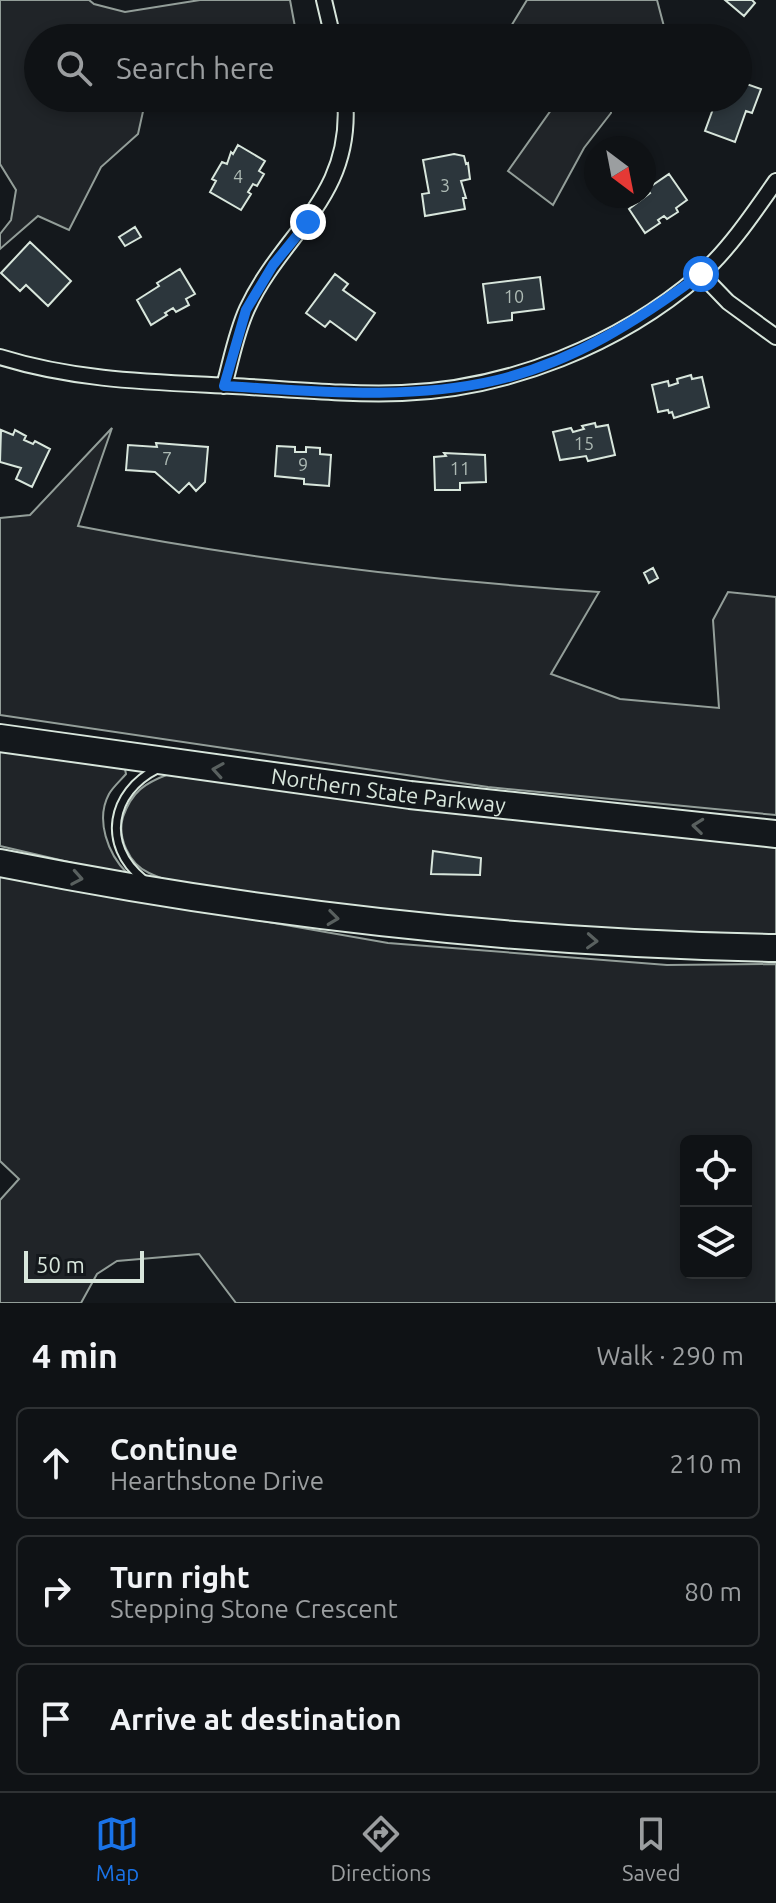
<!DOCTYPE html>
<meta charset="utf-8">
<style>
body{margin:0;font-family:Ubuntu,sans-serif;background:#181b1e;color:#f1f3f6}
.controls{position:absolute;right:24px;bottom:24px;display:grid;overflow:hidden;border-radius:12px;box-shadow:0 4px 12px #0003}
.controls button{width:72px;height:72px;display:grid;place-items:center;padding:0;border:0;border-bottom:2px solid #2f3234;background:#0f1215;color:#f1f3f6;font:40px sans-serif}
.compass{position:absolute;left:584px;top:136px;width:72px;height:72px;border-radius:50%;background:#0f1215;box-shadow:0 4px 12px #0003;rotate:148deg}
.scale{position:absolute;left:24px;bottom:20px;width:120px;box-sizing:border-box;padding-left:8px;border:4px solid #d8e6dc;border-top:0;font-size:22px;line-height:28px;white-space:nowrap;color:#d8e6dc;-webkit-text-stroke:6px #14181c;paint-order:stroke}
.stop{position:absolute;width:24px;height:24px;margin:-18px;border:6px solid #1a73e8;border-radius:50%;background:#fff}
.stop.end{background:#1a73e8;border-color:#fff;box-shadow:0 2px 8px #0008}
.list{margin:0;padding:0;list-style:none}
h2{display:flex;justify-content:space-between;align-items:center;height:104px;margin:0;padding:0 32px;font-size:34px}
h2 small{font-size:26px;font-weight:400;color:#9b9ea0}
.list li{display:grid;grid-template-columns:52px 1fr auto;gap:24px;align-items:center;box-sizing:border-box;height:112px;margin:0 16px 16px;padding:0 16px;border:2px solid #2f3234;border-radius:12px}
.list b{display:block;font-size:30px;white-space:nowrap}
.list p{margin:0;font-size:26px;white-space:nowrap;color:#9b9ea0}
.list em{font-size:26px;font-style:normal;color:#9b9ea0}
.icon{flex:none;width:44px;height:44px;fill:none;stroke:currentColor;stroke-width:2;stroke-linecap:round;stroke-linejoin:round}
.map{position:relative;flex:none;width:776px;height:1303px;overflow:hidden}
.search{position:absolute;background:#0f1215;box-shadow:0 4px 12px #0003;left:24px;right:24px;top:24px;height:88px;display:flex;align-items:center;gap:20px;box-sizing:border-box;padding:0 28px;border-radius:44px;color:#9b9ea0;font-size:30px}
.sheet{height:488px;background:#0f1215}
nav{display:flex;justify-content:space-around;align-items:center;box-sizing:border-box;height:112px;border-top:2px solid #2f3234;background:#0f1215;font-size:22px;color:#9b9ea0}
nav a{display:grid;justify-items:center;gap:4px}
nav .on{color:#1a73e8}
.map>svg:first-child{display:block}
.green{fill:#202428;stroke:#939e99;stroke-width:2;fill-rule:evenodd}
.building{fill:#2c363c;stroke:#d8e6dc;stroke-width:2}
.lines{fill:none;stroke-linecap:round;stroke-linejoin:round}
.service-casing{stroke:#d8e6dc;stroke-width:11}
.minor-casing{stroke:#d8e6dc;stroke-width:18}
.motorway-casing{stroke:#d8e6dc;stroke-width:30}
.service{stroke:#14181c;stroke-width:7}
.minor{stroke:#14181c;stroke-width:14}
.motorway{stroke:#14181c;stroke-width:26}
.oneway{stroke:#59605f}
.route{stroke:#1a73e8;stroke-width:10}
.labels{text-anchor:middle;stroke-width:6;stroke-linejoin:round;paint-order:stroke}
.number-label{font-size:18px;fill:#adbab4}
.street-label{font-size:22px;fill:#d8e6dc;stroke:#14181c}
</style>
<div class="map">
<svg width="776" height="1303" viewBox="0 0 776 1303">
<rect width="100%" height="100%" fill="#14181c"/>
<path class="green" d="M 0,0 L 89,0 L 94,4 L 125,12 L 200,0 L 290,0 L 295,27 L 201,38 L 38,38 L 38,98 L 146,98 L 138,134 L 101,167 L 69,230 L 38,216 L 0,249 L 0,234 L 11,220 L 16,190 L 0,164 Z
M 527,0 L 657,0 L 667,38 L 507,38 L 505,36 Z
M 552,98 L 612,98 L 611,113 L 584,148 L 553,205 L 508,171 L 556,103 Z
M 112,428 L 78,526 C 250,560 425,580 599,592 L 551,674 L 620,699 L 719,708 L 713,620 L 728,592 L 776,597 L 776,815 L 488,787 L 0,715 L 0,518 L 30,515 Z
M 0,749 L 125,769 L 126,774 C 121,780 113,787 109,794 C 95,820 108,854 127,873 L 120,874 L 0,846 Z
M 169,774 L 776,843 L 776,935 C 669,931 561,928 454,920 C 402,916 350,906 298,900 C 254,894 188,892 149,873 C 129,864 117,837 123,817 C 132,791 145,783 169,774 Z
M 0,875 L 388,943 L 667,965 L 776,964 L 776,1303 L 236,1303 L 199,1254 L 117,1261 L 97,1274 L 81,1303 L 0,1303 L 0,1200 L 19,1179 L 0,1161 ZM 686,1141 L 746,1141 L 746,1273 L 686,1273 Z"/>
<path class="building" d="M 725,0 L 752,0 L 755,3 L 744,16 Z
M 738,81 L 761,89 L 752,113 L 746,111 L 735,142 L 705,131 L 717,98 L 738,98 Z
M 630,98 L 646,98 L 648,104 L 634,109 Z
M 238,145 L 265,161 L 259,171 L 264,174 L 257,186 L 253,184 L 248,192 L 251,194 L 241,210 L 210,192 L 216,181 L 212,179 L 222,162 L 227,164 L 231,152 L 233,154 Z
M 454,154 L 464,156 L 466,164 L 468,163 L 470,179 L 461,181 L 466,198 L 463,198 L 465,209 L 425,216 L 422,194 L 429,193 L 423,160 Z
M 669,174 L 687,200 L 676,208 L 678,212 L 667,219 L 664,216 L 658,220 L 660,223 L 645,233 L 629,209 L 650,193 L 647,189 Z
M 135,227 L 141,237 L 125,246 L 119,237 Z
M 30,242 L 71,281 L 48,306 L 26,285 L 20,291 L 1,273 Z
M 180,269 L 195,294 L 186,299 L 189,305 L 176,312 L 173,308 L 165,313 L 167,315 L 151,325 L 137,300 L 159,286 L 157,283 Z
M 335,274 L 348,284 L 343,290 L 375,313 L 356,340 L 330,321 L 325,327 L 306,313 Z
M 540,277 L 544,309 L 512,313 L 512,320 L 488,323 L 483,284 Z
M 691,375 L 692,379 L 702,377 L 709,407 L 674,418 L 672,412 L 669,413 L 668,410 L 658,412 L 652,385 L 668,381 L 669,386 L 678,383 L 677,379 Z
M 595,423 L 596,427 L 608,425 L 615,455 L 588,461 L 586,456 L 560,460 L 553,432 L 571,428 L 573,432 L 584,429 L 582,426 Z
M 1,430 L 13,435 L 15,430 L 26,436 L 24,440 L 33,444 L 35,441 L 50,449 L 32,487 L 16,479 L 21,468 L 0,462 Z
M 156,443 L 208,447 L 205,482 L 196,491 L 189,483 L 179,493 L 155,472 L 126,470 L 128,445 L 157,447 Z
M 277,446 L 295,447 L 295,452 L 306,452 L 306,447 L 320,448 L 320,454 L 331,455 L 329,486 L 304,484 L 304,479 L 275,476 Z
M 444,453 L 485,455 L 486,482 L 460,483 L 460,490 L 435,490 L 434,457 L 446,456 Z
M 653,568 L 658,578 L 649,583 L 644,573 Z
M 433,851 L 481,858 L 480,875 L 431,874 Z"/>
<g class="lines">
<defs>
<path id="service" d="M 143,879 C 101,845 111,792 157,769"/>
<path id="minor" d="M 324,0 L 333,38
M 701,274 L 728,302 L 776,337
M 0,357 C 77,381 153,382 233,386 C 289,389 346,395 402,393 C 509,389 619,345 700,275 C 728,251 755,211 776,181
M 224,386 C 231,361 236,333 247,309 C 283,231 354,198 345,98"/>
<g id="motorway">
<path id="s1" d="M 0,738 L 410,795 L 776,834"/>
<path d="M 0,863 C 256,914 515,943 776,948"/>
</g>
</defs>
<use href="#service" class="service-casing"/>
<use href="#minor" class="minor-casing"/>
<use href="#motorway" class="motorway-casing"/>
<use href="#service" class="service"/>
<use href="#minor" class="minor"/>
<use href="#motorway" class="motorway"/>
</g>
<defs><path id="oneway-chevron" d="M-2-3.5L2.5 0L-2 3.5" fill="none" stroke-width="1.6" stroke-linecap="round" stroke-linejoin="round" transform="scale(2)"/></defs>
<g class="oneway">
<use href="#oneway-chevron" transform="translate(218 770) rotate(-171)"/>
<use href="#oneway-chevron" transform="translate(698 826) rotate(-174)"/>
<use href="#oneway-chevron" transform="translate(77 878) rotate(10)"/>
<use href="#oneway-chevron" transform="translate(333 918) rotate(7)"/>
<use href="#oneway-chevron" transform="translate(592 941) rotate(3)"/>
</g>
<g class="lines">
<path class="route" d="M 308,222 L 273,265 L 246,310 L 224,386 C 314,391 408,401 497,380 C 573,362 639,320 701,274"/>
</g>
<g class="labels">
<g class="number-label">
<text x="238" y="183">4</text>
<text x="445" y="192">3</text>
<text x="514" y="303">10</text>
<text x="584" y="450">15</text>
<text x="167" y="465">7</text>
<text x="303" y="471">9</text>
<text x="460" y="475">11</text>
</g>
<g class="street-label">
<text dy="8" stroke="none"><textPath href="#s1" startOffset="392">Northern State Parkway</textPath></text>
</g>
</g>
</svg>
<div class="controls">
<button><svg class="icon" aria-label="locate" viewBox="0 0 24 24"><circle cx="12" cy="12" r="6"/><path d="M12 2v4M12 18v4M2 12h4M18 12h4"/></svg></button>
<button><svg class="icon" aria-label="layers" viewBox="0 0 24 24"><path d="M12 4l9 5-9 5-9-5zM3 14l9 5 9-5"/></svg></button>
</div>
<svg class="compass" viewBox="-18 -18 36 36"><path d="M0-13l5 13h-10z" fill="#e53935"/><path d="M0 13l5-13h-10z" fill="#9b9ea0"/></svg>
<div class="scale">50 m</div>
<div class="stop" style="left:701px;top:274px"></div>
<div class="stop end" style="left:308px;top:222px"></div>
<div class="search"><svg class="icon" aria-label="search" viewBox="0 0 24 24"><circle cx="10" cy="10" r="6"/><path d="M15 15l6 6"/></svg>Search here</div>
</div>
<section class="sheet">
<h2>4 min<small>Walk · 290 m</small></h2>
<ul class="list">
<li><svg class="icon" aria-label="ahead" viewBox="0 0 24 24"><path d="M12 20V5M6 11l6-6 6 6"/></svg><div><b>Continue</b><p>Hearthstone Drive</p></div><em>210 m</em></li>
<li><svg class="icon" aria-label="right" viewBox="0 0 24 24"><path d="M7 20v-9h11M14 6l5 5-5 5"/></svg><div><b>Turn right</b><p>Stepping Stone Crescent</p></div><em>80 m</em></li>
<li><svg class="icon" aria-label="arrive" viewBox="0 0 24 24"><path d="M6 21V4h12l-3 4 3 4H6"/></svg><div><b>Arrive at destination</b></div></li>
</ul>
</section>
<nav>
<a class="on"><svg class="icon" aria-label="map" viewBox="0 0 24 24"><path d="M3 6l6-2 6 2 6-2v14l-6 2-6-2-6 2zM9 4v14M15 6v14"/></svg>Map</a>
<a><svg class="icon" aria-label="directions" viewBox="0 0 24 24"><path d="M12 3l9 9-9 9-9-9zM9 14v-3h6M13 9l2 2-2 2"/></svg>Directions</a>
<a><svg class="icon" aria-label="saved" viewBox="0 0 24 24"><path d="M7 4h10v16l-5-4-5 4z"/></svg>Saved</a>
</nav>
